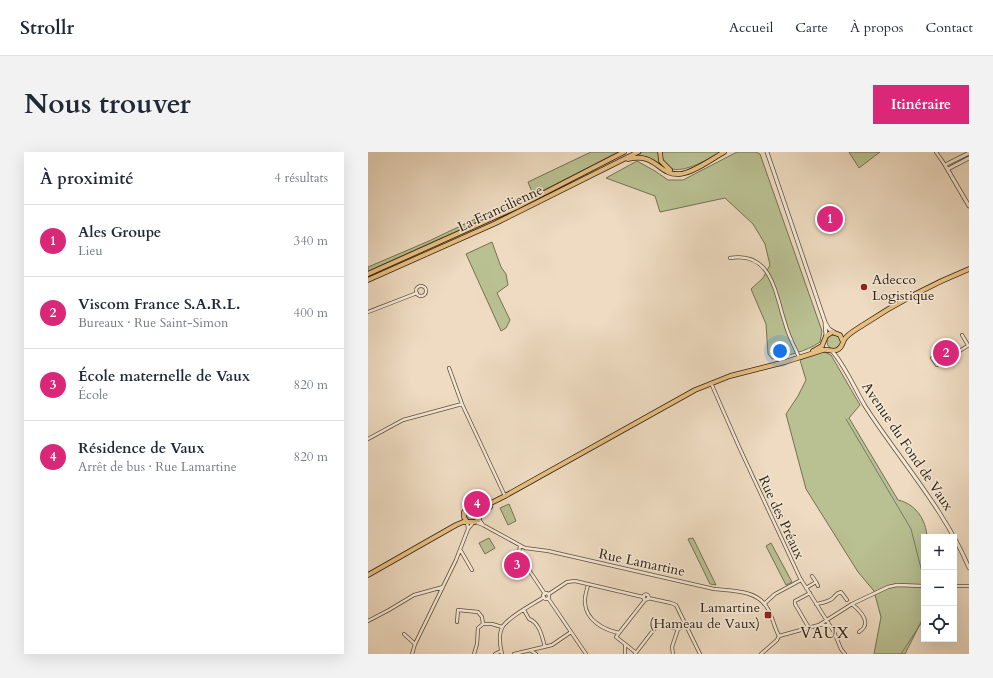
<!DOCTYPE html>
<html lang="fr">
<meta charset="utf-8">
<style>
body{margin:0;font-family:Cardo,serif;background:#f2f2f3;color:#1f2937}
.controls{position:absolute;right:12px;bottom:12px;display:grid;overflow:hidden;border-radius:0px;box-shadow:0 4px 16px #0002}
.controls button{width:36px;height:36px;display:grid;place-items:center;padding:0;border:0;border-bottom:1px solid #e0e1e3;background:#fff;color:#1f2937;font:20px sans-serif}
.you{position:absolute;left:412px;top:199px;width:14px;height:14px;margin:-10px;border:3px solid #fff;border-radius:50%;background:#1a73e8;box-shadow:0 0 0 6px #1a73e833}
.badge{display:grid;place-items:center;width:26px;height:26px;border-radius:50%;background:#db2777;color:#fff;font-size:13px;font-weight:700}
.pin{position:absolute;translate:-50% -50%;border:2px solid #fff;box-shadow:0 1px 4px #0006}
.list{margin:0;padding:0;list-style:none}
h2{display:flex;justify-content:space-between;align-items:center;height:52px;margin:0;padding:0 16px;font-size:17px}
h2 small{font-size:13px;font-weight:400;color:#747a83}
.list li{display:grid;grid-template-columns:26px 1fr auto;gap:12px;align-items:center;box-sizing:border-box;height:72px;padding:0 16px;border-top:1px solid #e0e1e3}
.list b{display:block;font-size:15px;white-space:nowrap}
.list p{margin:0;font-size:13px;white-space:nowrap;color:#747a83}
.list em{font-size:13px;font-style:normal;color:#747a83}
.icon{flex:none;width:22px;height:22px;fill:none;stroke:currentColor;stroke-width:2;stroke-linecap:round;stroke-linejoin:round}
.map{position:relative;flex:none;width:601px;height:502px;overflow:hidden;border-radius:0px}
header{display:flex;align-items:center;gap:24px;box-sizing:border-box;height:56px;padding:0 20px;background:#fff;border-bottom:1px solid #e0e1e3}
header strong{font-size:19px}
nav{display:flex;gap:22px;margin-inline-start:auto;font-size:14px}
.intro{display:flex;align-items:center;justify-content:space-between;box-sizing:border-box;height:96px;padding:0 24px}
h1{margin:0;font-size:28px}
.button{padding:10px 18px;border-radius:0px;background:#db2777;color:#fff;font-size:14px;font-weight:700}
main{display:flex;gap:24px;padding:0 24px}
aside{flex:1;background:#fff;border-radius:0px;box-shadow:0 4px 16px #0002}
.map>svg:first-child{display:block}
.green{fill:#b9c092;stroke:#757151}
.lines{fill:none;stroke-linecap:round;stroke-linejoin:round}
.stream{stroke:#707e6f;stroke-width:1}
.minor-casing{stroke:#60503c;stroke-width:4}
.tertiary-casing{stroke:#60503c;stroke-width:4.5}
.primary-casing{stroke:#312210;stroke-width:5.5}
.trunk-casing{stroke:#312210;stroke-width:5.5}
.minor{stroke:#f4e8d7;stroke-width:2.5}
.tertiary{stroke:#f4e8d7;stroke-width:3}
.primary{stroke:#e7be80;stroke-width:4}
.trunk{stroke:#e7be80;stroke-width:4}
.poi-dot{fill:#8f2418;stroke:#f4e8d7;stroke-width:1.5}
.labels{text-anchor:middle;stroke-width:3;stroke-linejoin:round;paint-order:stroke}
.street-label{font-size:14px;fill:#312210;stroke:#f4e8d7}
.poi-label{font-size:14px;fill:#312210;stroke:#f4e8d7;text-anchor:start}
.neighbourhood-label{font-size:15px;letter-spacing:1px;fill:#312210;stroke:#f4e8d7}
</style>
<header>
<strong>Strollr</strong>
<nav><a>Accueil</a><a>Carte</a><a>À propos</a><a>Contact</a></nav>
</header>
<div class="intro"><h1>Nous trouver</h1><a class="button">Itinéraire</a></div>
<main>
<aside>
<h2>À proximité<small>4 résultats</small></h2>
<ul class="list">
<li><span class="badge">1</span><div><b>Ales Groupe</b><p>Lieu</p></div><em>340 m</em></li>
<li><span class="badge">2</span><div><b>Viscom France S.A.R.L.</b><p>Bureaux · Rue Saint-Simon</p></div><em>400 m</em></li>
<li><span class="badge">3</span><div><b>École maternelle de Vaux</b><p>École</p></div><em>820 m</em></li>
<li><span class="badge">4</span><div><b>Résidence de Vaux</b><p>Arrêt de bus · Rue Lamartine</p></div><em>820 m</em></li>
</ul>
</aside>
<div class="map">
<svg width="601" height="502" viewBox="0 0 601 502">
<rect width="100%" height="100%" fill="#eedbc1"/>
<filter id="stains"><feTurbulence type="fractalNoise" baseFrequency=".005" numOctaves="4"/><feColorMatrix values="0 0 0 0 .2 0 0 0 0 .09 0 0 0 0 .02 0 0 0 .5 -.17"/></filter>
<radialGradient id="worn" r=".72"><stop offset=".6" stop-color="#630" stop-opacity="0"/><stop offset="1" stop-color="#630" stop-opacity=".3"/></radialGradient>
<path class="green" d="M 223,0 L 250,0 L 147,53 L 0,119 L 0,115 L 61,89 L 164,40 L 160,30 Z
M 274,0 L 291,0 L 292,8 L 294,13 L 279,5 L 271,3 Z
M 293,0 L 353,0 C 338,8 296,35 293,0 Z
M 369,0 L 388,0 L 392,2 L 454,179 L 452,190 C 437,200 421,203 404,207 L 400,202 L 398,172 L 383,137 L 395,126 L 402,113 L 397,92 L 385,72 L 357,46 L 292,60 L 287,44 L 238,26 L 269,9 L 287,19 L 300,28 L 315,28 Z
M 481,0 L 512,0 L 491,16 Z
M 124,90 L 133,115 L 138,122 L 140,133 L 129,141 L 142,168 L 138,176 L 133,179 L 98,102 Z
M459 190a7 7 0 1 1 14 0a7 7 0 1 1-14 0Z
M 456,200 L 463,203 L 492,253 L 481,266 L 530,348 C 548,352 558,368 559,385 L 556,385 L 556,464 L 537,502 L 506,502 L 513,465 L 506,439 L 490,420 L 438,337 L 418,262 L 430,244 L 438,228 L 432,208 Z
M 141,352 L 148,369 L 140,373 L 132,356 Z
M97.5 363a5.5 5.5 0 1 1 11 0a5.5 5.5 0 1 1-11 0Z
M 121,386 L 127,396 L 117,402 L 111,391 Z
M 325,386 L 348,433 L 342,432 L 320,387 Z
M 403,391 L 424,430 L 418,433 L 398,394 Z"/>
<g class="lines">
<path class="stream" d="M 478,267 L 543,377 L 556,428
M 533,502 L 554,470 L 556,464"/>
<defs>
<path id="minor" d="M 568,0 L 577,13
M 362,106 C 404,99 407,141 417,171 C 420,183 426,194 431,205
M48 139a5 5 0 1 1 10 0a5 5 0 1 1-10 0Z
M 0,160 L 49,141
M 594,183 L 600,193
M 575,209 L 570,202 L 564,206 L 569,213 L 601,193
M 81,216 L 94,252 L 137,344
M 343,231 L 372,297 L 432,426 L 466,480 L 473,497 L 477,502
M 0,287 L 35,268 L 94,252
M 99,370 L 100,377 L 105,371
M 108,370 L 115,373 L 111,367
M 115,373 L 157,396 L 180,399 L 346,437 C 365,439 390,438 400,457 C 405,466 406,475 411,484
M 152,394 L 151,401 L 153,406 L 177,442
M 93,399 L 104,418
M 444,424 L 448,430
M 220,432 C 219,438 216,445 217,451 C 218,469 237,478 251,481 L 277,448
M 586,434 L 601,434
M 438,436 L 448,430 L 450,434
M175 444a3 3 0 1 1 6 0a3 3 0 1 1-6 0Z
M 181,442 L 199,430 L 207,429 L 275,445
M275.5 445a2.5 2.5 0 1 1 5 0a2.5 2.5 0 1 1-5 0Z
M 180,446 L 218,502
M 280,446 L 303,451 L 308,453 L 332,502
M 396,452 L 407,442 L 433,428
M 448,452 C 453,451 461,450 465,446 C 468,443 468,441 473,440 L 479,448
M 484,452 C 490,457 501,467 496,475 C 496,476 491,480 491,480
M 156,458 L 161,467 C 172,471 174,485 177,495
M 0,469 L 21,458 L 46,443 L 75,435
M 89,470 L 90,458 L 110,460 L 114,465 L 115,472
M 451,473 L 461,473
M 441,476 L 427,452 L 427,449 L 442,441
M 251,481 L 248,485 L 257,492 L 257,502
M 36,482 L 47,492
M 257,492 L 267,500
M 162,498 L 168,502
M 44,502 L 47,492 L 88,408 L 100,377
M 106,502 L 109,492 L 110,476 L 115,472 L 124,472 L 134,475
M 127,502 L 133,499
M 134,502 C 132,494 130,482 135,474 C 143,463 164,453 176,445
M 146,502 L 184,493 L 203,480
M 267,502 L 287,476 L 295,473 L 310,477 L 318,474
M 305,502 L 304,495 L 310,477
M 393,502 L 409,488 L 411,484 L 451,473 L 484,452 L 520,435 L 529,433 L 556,434"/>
<path id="tertiary" d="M 399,0 L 457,170 L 461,177 L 466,180
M 601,1 L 577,13 L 601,54
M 580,17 L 601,6
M 457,172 L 458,184
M 464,199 C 476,212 487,237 497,254 C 531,307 577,358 601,416"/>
<path id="primary" d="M 445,199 L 454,194 L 458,184 L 464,180 L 472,183 L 475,190
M 109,358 L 137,344 L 327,238 L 362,224 L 417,210 L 455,198 C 460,197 464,200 469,198 C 474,196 474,192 476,188 C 479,182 489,177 495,173 C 528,151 564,132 601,117
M 111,363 L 122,355
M 0,423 L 88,373 L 95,370 L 107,370 L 111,367 L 111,363 L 107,356 L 101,356 L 96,360 L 96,365 L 99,370"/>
<path id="trunk" d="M 292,0 L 293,9 L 302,18
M 260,7 C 289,0 290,24 312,22 C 325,21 344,7 356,0
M 0,122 L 149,55 L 256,0
M 0,128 L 128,71 L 270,0"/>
</defs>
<use href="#minor" class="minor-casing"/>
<use href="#tertiary" class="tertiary-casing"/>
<use href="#primary" class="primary-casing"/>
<use href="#trunk" class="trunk-casing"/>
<use href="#minor" class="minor"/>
<use href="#tertiary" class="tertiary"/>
<use href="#primary" class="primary"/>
<use href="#trunk" class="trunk"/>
</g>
<g class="poi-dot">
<circle cx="496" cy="135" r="4"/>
<rect x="396" y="459" width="8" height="8" rx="2"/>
</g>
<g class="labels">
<g class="street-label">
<text transform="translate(132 56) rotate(-25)" y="5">La Francilienne</text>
<text transform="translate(540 294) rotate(56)" y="5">Avenue du Fond de Vaux</text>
<text transform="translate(414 365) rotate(65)" y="5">Rue des Préaux</text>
<text transform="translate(274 410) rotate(12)" y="5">Rue Lamartine</text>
</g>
<g class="poi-label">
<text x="504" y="132">Adecco<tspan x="504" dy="16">Logistique</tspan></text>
<text x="392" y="460" text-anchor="end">Lamartine<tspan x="392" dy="16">(Hameau de Vaux)</tspan></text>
</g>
<g class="neighbourhood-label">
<text x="457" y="486">VAUX</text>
</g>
</g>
<rect width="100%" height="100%" filter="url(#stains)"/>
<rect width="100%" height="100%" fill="url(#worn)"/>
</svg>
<div class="controls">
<button>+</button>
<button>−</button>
<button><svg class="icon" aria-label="locate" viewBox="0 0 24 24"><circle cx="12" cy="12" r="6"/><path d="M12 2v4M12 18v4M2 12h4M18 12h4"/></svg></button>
</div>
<div class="you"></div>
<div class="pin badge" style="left:462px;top:67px">1</div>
<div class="pin badge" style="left:578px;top:201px">2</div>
<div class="pin badge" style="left:149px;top:413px">3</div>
<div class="pin badge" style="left:109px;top:352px">4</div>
</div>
</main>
